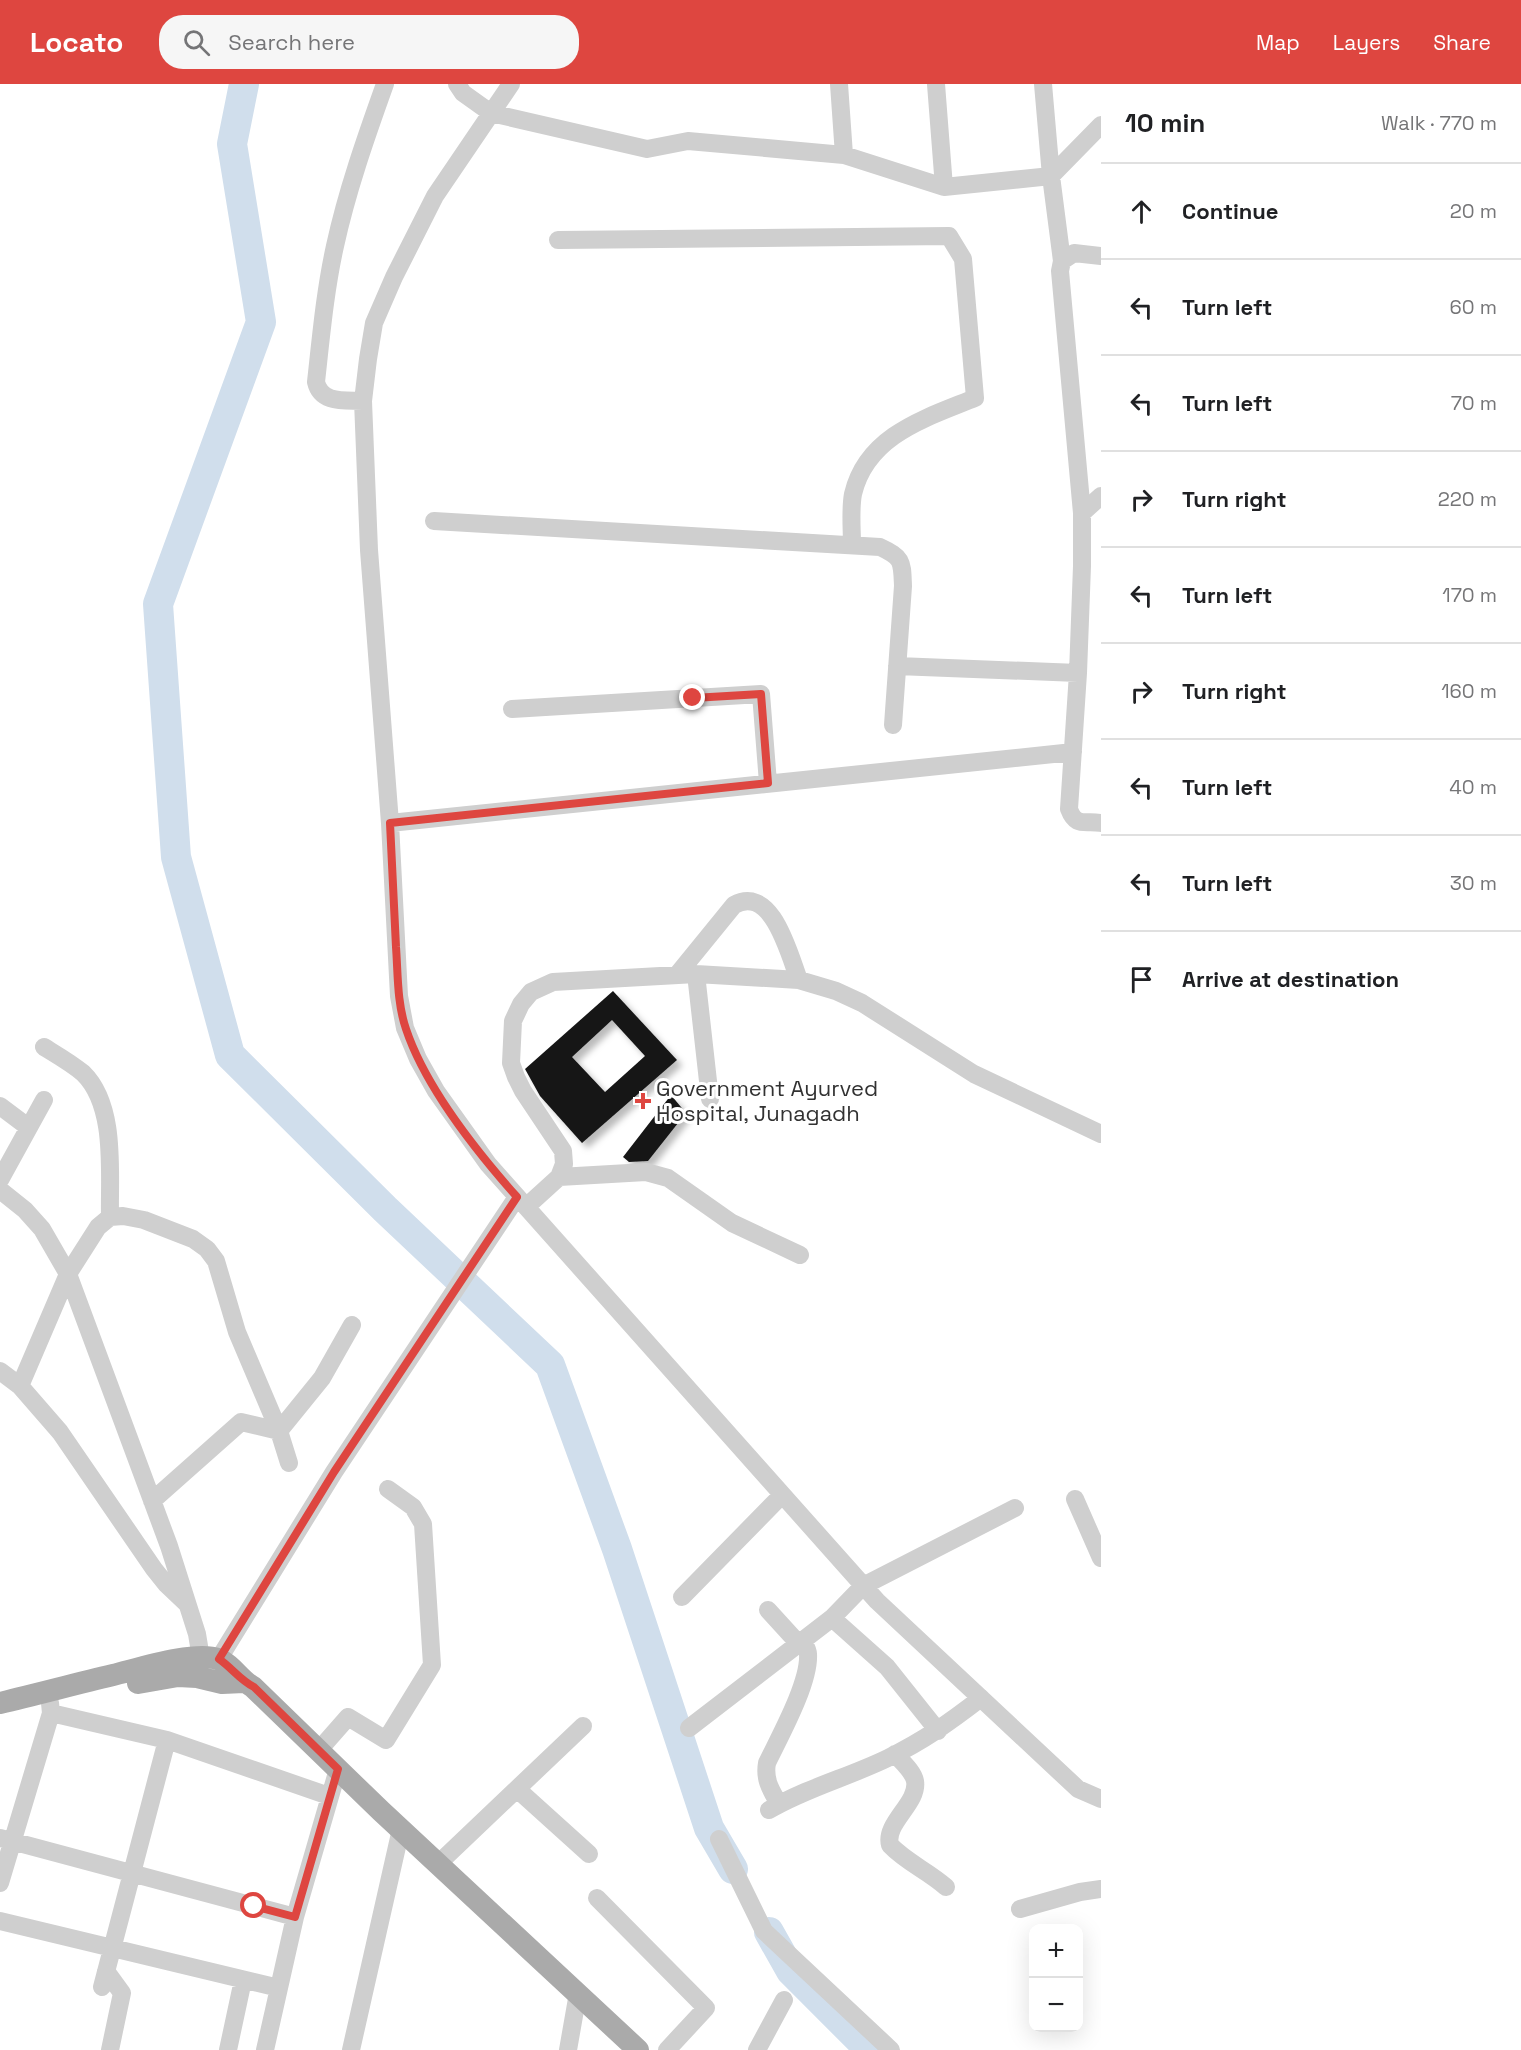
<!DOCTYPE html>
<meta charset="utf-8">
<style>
body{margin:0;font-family:"Space Grotesk",sans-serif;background:#f6f6f6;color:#202124}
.controls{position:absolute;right:18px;bottom:18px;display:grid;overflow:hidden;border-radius:12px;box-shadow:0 6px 24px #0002}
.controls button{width:54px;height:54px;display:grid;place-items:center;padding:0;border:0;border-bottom:2px solid #e0e0e0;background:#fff;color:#202124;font:30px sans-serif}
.stop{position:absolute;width:18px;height:18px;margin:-14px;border:4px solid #de4640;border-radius:50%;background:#fff}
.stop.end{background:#de4640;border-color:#fff;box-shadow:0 2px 6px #0008}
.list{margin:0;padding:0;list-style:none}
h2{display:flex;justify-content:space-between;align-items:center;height:78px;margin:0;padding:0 24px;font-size:26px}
h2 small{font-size:20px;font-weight:400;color:#757577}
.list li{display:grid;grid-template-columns:39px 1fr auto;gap:18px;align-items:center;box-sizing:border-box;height:96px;padding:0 24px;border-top:2px solid #e0e0e0}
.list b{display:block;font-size:22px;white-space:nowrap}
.list em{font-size:20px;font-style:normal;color:#757577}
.icon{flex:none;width:33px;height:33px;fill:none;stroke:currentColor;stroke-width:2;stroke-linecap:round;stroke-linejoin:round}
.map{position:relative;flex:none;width:1101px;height:1966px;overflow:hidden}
header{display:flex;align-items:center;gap:36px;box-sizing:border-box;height:84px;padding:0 30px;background:#de4640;color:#fff}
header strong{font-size:28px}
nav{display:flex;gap:33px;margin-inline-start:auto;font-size:21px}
.search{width:420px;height:54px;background:#f6f6f6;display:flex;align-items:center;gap:15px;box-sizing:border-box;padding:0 21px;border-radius:24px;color:#757577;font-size:22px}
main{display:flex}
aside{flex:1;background:#fff}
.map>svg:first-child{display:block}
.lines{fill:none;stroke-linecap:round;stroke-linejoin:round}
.river{stroke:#d0deec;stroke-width:30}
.building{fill:#191919;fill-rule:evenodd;filter:url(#shadow)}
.minor{stroke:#cfcfcf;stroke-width:18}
.major{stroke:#aaa;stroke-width:22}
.route{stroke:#de4640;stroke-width:8}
.poi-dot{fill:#de4640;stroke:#fff;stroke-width:2}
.labels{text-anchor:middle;stroke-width:6;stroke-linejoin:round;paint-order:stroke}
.poi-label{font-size:22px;fill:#323232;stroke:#fff;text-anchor:start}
</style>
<header>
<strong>Locato</strong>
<div class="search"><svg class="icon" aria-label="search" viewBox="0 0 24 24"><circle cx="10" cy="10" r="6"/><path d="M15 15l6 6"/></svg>Search here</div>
<nav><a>Map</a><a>Layers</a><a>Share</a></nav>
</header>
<main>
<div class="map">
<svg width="1101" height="1966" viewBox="0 0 1101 1966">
<defs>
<filter id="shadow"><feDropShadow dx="5.5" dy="5.5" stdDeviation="3" flood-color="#0004"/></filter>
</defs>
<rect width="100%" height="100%" fill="#fff"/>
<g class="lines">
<path class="river" d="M 244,0 L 232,60 L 261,238 L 158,520 L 176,773 L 230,971 L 385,1125 L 550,1281 L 617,1465 L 709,1744 L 733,1785
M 769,1848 L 791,1887 L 870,1966"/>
</g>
<path class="building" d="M 613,907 L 677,976 L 582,1059 L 540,1012 L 525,985 ZM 612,936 L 645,972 L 605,1008 L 572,973 Z
M 671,1011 L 686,1029 L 648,1077 L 629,1078 L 623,1073 Z"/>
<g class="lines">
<path class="minor" d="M 457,0 L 463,9 L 491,29 L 647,65 L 688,57 L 844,71 L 944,103 L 1051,92 L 1101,41
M 511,0 L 435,112 L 394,193 L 374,239 L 368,275 L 363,317 L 369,466 L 390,739 L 399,912 L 405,944 L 418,975 L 436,1007 L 488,1080 L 877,1517 L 1078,1705 L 1101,1715
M 839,0 L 844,71
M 936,0 L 944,103
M 1043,0 L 1051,92 L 1062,177 L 1060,187 L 1082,429 L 1082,482 L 1078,589 L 1069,725 C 1076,744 1085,736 1101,739
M 558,156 L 949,152 L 963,175 L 975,314 C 926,334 867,351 853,410 C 850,426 852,445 852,461
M 1062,177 L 1074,169 L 1101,172
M 363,317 C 345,316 321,320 316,298 C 321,253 325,207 335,162 C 347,107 366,53 385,0
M 1082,429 L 1101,412
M 434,437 L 880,463 C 903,474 902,477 903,502 L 893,641
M 897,582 L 1078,589
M 512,625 L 761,610 L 768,699
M 390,739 L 1073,668
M 696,890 L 710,1015
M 677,891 L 734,821 C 772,800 789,870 799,896
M 44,963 C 57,971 71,979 83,989 C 117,1022 109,1090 110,1133
M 0,1022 L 28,1043
M 559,1093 L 646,1088 L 668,1094 L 732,1139 L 800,1171
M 0,1096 L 44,1016
M 0,1106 L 25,1126 L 42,1145 L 68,1190 L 169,1462 L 197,1550 L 199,1562 L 197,1587
M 526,1123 L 559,1093 L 564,1080 L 563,1067 L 523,1007 L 516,993 L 511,979 L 513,937 L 521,920 L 531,908 L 553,898 L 696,890 L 799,896 L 836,907 L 862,919 L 974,990 L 1101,1050
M 0,1287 L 20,1302 L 60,1348 L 154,1485 L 166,1500 L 186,1519
M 20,1302 L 68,1190 L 98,1143 L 110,1133 L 123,1132 L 144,1136 L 193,1155 L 207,1165 L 216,1177 L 237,1248 L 279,1347 L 289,1379
M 1075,1415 L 1101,1474
M 152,1417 L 241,1338 L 279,1347 L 322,1294 L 352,1241
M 682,1513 L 782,1411
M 768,1526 L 799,1560
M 832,1534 L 887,1583 L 938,1647
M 212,1586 L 334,1388 L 517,1113
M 51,1629 L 167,1656 L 329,1712
M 689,1644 L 832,1534 L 863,1502 L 1015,1424
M 319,1666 L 348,1633 L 386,1656 L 432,1581 L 423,1440 L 413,1423 L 388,1405
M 895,1670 C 902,1678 913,1687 915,1697 C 919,1719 884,1739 890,1761 C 906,1778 928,1787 946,1803
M 517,1705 L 589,1770
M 779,1720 C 771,1706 764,1696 767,1679 C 780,1652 810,1598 808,1570 C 808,1566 805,1561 803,1557
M 769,1726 C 806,1704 849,1693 888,1674 C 923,1657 950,1638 981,1614
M 0,1754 L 295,1833
M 719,1755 L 764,1847 L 891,1966
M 439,1779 L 583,1642
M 0,1799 L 51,1629 L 50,1619
M 597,1814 L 706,1924 L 667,1966
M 1020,1825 L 1080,1808 L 1101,1805
M 0,1837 L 279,1904
M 106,1887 L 122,1909 L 110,1966
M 102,1903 L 167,1656
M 228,1966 L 243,1896
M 265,1966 L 295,1833 L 338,1685
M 351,1966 L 401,1745
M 568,1966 L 578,1909
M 757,1966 L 784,1916"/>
<path class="major" d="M 138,1599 L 178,1592 L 197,1593 L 222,1599 L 244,1598
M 0,1619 C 38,1610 75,1600 113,1591 C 138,1585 194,1567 218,1575 C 232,1580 240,1596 253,1603 L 381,1727 L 638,1966"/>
</g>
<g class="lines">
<path class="route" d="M 254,1822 L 295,1833 L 338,1685 L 254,1603 C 240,1596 232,1584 219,1575 L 334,1388 L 517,1113 C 477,1068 425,1002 406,945 C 397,919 398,890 396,863 C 394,822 392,781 390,739 L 768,699 L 761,610 L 693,614"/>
</g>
<path class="poi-dot" d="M640 1008h6v6h6v6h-6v6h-6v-6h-6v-6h6z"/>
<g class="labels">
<g class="poi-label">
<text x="656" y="1012">Government Ayurved<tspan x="656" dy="25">Hospital, Junagadh</tspan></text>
</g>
</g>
</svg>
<div class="controls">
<button>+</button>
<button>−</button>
</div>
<div class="stop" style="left:254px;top:1822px"></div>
<div class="stop end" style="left:693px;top:614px"></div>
</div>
<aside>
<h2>10 min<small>Walk · 770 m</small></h2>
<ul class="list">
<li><svg class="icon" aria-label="ahead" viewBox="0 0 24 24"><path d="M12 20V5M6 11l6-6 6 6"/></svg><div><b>Continue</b></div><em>20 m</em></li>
<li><svg class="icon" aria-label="left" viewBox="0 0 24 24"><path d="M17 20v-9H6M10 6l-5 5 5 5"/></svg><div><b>Turn left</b></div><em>60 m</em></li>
<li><svg class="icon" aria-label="left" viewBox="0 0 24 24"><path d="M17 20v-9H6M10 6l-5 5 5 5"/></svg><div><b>Turn left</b></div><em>70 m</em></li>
<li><svg class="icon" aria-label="right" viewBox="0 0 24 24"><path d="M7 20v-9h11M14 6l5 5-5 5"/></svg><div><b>Turn right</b></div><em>220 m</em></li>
<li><svg class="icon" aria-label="left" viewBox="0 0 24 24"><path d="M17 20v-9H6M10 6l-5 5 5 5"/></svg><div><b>Turn left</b></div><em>170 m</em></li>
<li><svg class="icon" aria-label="right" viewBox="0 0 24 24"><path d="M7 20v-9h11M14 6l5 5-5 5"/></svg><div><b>Turn right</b></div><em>160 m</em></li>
<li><svg class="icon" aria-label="left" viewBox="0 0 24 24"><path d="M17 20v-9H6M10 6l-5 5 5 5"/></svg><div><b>Turn left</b></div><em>40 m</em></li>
<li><svg class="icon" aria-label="left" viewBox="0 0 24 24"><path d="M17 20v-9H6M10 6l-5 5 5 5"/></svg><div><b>Turn left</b></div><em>30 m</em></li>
<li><svg class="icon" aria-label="arrive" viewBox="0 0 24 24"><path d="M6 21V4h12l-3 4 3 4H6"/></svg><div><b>Arrive at destination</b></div></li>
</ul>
</aside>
</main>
